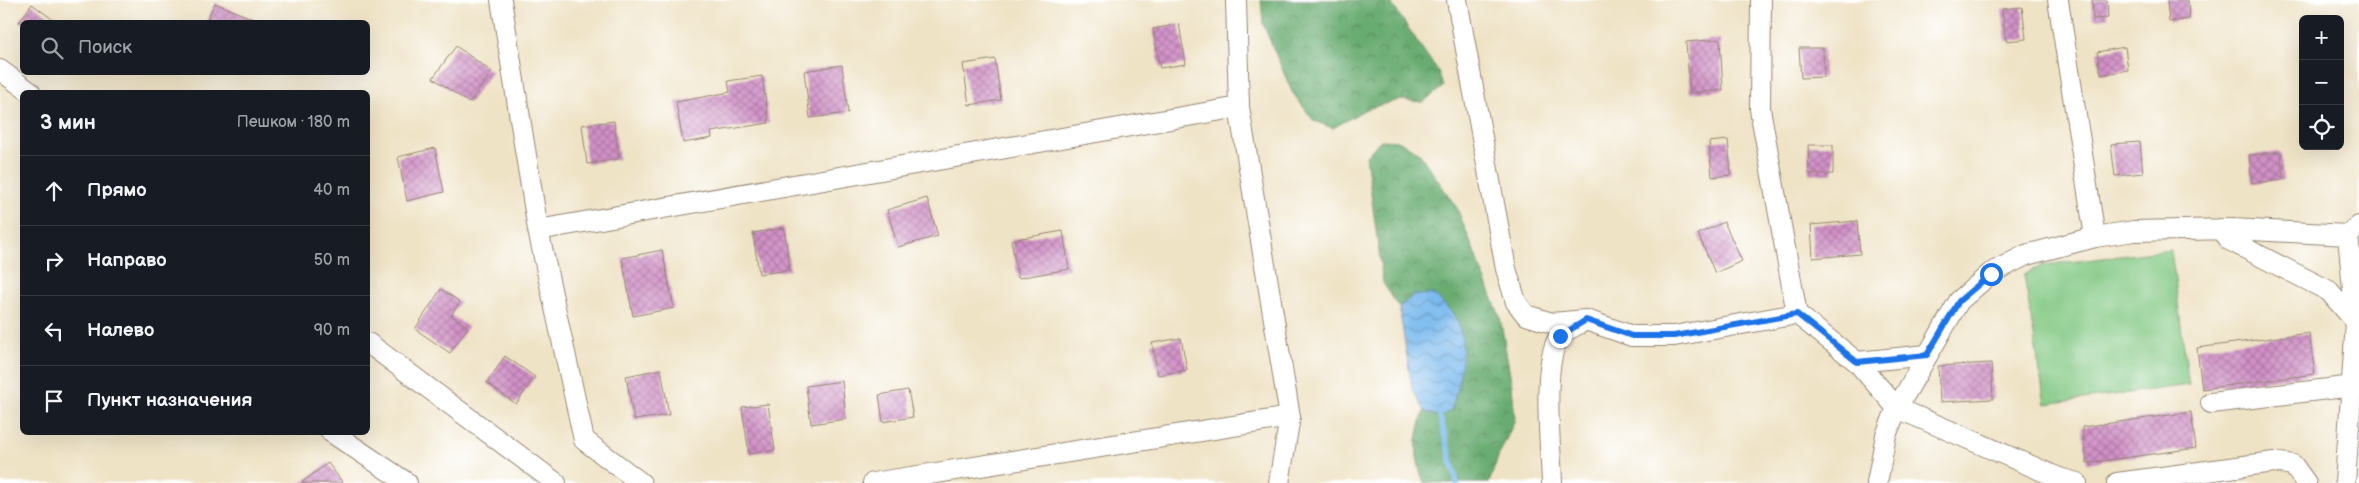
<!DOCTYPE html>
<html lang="ru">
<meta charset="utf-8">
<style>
body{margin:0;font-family:"Balsamiq Sans",sans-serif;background:#20242c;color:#f1f3f6}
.controls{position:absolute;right:15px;top:15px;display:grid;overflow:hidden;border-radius:8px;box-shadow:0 5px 20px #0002}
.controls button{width:45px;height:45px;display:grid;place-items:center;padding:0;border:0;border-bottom:1px solid #363941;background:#171b24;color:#f1f3f6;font:25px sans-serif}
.stop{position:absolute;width:15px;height:15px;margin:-11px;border:4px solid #1a73e8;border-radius:50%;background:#fff}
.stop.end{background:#1a73e8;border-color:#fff;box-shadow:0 1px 5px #0008}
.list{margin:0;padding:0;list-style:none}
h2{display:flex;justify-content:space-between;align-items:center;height:65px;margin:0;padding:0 20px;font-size:21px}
h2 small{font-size:16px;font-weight:400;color:#9ea1a6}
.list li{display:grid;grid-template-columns:32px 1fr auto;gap:15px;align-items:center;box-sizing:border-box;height:70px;padding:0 20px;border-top:1px solid #363941}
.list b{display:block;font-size:19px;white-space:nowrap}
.list em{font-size:16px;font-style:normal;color:#9ea1a6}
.icon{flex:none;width:28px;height:28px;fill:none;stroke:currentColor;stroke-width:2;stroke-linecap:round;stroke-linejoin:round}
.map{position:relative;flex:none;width:2359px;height:483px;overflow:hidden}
.search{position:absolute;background:#171b24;box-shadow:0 5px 20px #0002;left:20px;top:20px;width:350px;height:55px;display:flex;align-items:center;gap:12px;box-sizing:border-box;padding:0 18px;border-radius:8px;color:#9ea1a6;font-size:19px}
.panel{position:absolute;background:#171b24;box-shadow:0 5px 20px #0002;left:20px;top:90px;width:350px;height:345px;border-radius:8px}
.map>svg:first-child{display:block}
.green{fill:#82c883;stroke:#5e7950}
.forest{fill:url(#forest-crowns);stroke:#526b48}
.water{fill:url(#water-waves);stroke:#5a7286}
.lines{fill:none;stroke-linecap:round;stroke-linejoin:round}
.stream{stroke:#7abaee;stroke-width:5.5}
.building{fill:url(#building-cross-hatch)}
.minor-casing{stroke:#958672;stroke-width:22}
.minor{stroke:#fff;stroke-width:20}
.route{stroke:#1a73e8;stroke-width:6}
</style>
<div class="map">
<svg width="2359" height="483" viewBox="0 0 2359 483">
<defs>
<pattern id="forest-crowns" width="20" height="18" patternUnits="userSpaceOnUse" patternTransform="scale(1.25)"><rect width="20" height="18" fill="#69ac71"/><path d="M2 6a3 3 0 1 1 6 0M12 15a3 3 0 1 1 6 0" fill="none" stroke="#588c5c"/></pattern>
<pattern id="water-waves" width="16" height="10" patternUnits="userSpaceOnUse" patternTransform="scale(1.25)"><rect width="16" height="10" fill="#7abaee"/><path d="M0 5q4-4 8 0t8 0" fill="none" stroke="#6597c0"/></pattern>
<pattern id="building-cross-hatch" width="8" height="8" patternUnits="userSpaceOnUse" patternTransform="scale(1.25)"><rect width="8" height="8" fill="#d191c7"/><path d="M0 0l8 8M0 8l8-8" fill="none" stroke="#ab77a1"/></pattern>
</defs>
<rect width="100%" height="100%" fill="#fff"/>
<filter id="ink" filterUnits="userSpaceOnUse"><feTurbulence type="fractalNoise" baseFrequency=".02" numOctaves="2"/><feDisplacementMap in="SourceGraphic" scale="10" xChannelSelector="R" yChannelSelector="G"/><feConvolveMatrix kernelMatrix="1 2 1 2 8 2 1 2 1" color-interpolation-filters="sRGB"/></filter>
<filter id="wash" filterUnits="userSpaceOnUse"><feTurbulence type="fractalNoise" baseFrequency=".0096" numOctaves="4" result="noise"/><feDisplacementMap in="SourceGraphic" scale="20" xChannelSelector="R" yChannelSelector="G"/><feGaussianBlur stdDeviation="1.12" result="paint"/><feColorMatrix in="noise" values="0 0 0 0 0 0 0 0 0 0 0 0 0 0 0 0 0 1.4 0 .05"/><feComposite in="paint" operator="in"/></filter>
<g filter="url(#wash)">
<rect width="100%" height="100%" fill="#efe3c6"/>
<path class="green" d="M 2171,250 L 2189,385 L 2045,404 L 2024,275 L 2043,265 Z"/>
<path class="forest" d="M 1261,0 L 1389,0 L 1439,73 L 1443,87 L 1423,102 L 1399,100 L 1366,109 L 1333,128 L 1314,121 L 1292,92 L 1263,24 Z
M 1381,140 L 1399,141 L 1419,153 L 1457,208 L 1500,317 L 1512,386 L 1515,420 L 1498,457 L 1489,483 L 1424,483 C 1413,453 1415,441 1424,411 L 1440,417 L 1414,295 L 1399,307 L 1383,283 L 1366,156 Z"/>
<path class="water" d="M 1434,294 C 1440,301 1448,307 1453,314 C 1471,342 1459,380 1452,409 L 1440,417 L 1424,411 L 1412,388 L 1399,307 L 1414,295 Z"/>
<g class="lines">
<path class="stream" d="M 1440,417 L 1457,483"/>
</g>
<g id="blocks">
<path class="building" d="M 2092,0 L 2107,0 L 2108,18 L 2093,19 Z
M 2167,0 L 2188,0 L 2189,19 L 2169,22 Z
M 215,3 L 260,22 L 206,22 Z
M 32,4 L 56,22 L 19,22 Z
M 2022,7 L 2026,39 L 2006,41 L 2002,9 Z
M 1179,24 L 1186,64 L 1160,68 L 1153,29 Z
M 1720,39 L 1723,90 L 1690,93 L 1686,42 Z
M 456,46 L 492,72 L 469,103 L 433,78 Z
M 2125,47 L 2128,70 L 2101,75 L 2097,52 Z
M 1799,48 L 1823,48 L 1824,77 L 1801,78 Z
M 995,59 L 1001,100 L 969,105 L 963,64 Z
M 842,65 L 848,113 L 810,118 L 804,71 Z
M 762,76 L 769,123 L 711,132 L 712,138 L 683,143 L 676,102 L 730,92 L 728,81 Z
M 614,121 L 619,159 L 587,164 L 582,125 Z
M 1728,140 L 1731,175 L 1712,177 L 1709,142 Z
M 2140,142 L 2143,173 L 2115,176 L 2111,144 Z
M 1808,145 L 1833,145 L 1833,174 L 1809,174 Z
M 435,148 L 444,192 L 407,201 L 398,157 Z
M 2281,152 L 2283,180 L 2252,183 L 2249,155 Z
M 927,198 L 938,236 L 898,247 L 887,210 Z
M 1857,221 L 1860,254 L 1813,258 L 1811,225 Z
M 1724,222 L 1742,261 L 1715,273 L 1698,234 Z
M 784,228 L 790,270 L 759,274 L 753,233 Z
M 1063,231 L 1069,269 L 1018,278 L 1011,240 Z
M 662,250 L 674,308 L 633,316 L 622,258 Z
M 441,289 L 460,302 L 451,315 L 468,327 L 450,353 L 415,329 Z
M 2309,333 L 2315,374 L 2202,389 L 2197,348 Z
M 1181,338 L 1187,370 L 1158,375 L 1152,343 Z
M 505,356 L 535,377 L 516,404 L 487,383 Z
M 1991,363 L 1993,399 L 1940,402 L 1938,366 Z
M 661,369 L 669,415 L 634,420 L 626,376 Z
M 842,381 L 846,419 L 811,424 L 806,386 Z
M 908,390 L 913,417 L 883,422 L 879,395 Z
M 768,404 L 775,450 L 749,454 L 742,407 Z
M 2191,412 L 2196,448 L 2087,463 L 2082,427 Z
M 328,463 L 343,483 L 301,483 Z"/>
</g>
</g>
<g filter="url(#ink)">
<use href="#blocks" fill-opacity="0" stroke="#958672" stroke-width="1"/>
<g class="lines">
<defs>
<path id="minor" d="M 501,0 L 538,230 L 584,440 L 641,483
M 1236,0 L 1239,107 L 1290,417 L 1279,483
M 1457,0 L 1506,269 L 1516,302 L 1526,315 L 1552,323 L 1586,320 L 1632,336 L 1674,336 L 1797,314
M 1761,0 L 1760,109 L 1797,314 L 1857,362 L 1897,408 L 2059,478 L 2077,483
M 2058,0 L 2095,237
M 0,70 L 30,92
M 2220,229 L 2229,240 L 2329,291 L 2356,322
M 538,230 L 1239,107
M 368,343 L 556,483
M 1857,362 L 1927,355
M 2211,403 L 2353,386
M 331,432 L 407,483
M 873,483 L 1290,417
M 1552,483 C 1551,448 1541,365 1559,337 C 1563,331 1576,326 1582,322
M 1877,483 L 1886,435 L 1897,408 L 1959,301 L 1991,273 L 2026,255 L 2095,237 L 2134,231 L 2232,229 L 2348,235 L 2359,226
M 2117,483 L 2274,462 L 2293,465 L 2306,483
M 2345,483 L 2356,322 L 2348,235"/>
</defs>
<use href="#minor" class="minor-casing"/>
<use href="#minor" class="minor"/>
</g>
</g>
<g class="lines" filter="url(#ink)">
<path class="route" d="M 1560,336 L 1586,320 L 1632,336 L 1674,336 L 1797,314 L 1857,362 L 1927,355 L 1959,301 L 1991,274"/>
</g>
</svg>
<div class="controls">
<button>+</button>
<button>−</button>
<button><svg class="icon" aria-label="locate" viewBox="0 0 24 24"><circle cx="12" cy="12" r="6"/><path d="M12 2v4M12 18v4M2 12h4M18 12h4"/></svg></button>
</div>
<div class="stop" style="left:1991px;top:274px"></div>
<div class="stop end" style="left:1560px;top:336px"></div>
<div class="search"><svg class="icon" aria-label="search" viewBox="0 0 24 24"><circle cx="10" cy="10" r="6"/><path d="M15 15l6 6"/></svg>Поиск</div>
<section class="panel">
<h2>3 мин<small>Пешком · 180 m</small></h2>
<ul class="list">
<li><svg class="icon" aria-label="ahead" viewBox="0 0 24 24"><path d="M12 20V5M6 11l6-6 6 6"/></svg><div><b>Прямо</b></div><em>40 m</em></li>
<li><svg class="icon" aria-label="right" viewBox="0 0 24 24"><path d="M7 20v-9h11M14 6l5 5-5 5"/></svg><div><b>Направо</b></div><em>50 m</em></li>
<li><svg class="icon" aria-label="left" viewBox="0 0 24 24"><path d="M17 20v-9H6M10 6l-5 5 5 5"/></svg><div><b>Налево</b></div><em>90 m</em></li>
<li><svg class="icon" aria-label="arrive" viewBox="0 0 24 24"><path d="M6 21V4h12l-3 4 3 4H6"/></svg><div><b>Пункт назначения</b></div></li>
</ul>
</section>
</div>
